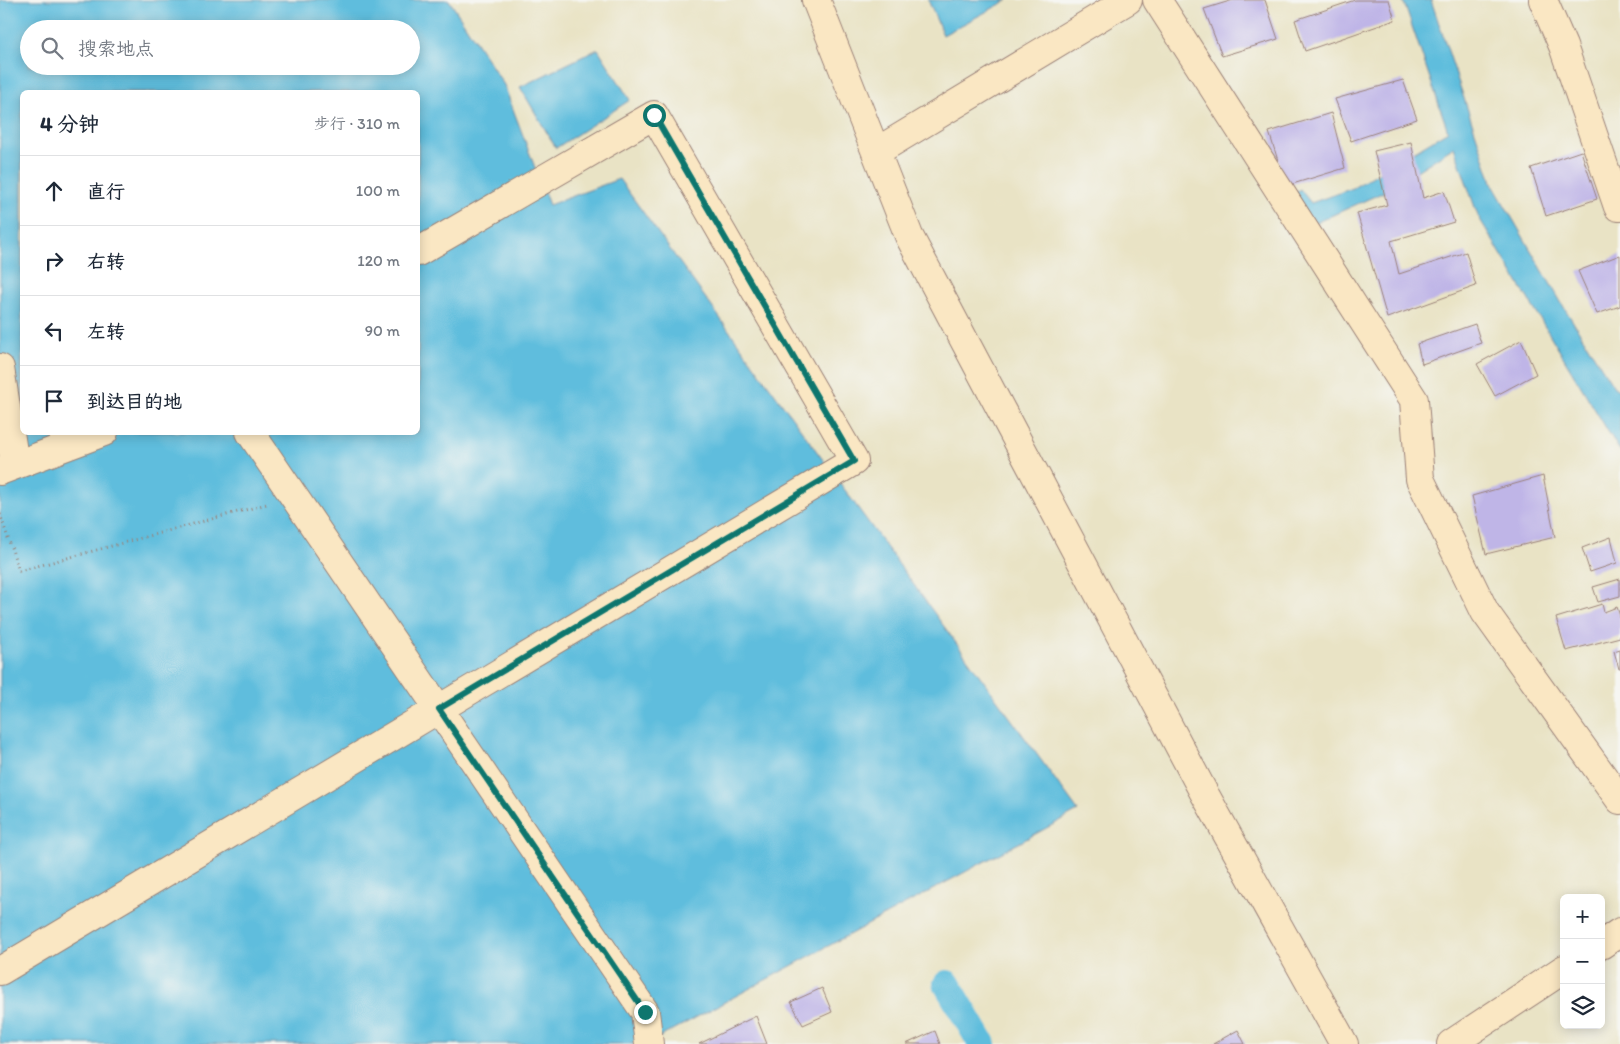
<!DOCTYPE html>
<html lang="zh">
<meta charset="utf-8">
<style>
body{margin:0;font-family:Itim,"LXGW WenKai TC",sans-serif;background:#f2f2f3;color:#1f2937}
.controls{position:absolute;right:15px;bottom:15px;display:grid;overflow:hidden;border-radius:8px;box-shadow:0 2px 12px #0003}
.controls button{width:45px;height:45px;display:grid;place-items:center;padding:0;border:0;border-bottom:1px solid #e0e1e3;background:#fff;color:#1f2937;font:25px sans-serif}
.stop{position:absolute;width:15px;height:15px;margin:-11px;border:4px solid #0f766e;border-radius:50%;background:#fff}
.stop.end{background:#0f766e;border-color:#fff;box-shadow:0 1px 5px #0008}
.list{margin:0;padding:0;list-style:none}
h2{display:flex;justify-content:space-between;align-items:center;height:65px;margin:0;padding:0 20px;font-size:21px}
h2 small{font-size:16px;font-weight:400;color:#747a83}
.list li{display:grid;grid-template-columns:32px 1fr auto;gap:15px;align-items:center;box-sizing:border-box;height:70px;padding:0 20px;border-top:1px solid #e0e1e3}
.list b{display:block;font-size:19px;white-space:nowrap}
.list em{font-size:16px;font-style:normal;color:#747a83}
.icon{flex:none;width:28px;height:28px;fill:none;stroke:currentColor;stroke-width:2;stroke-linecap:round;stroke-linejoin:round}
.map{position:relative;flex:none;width:1620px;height:1044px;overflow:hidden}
.search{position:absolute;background:#fff;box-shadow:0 2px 12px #0003;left:20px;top:20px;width:400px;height:55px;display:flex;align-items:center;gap:12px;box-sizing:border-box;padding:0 18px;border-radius:28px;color:#747a83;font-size:19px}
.panel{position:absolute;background:#fff;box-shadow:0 2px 12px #0003;left:20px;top:90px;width:400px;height:345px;border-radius:8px}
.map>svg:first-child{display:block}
.water{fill:#5fbddd;stroke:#546e84;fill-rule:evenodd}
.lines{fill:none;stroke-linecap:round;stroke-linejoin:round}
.canal{stroke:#5fbddd;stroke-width:28}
.building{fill:#bfb5e7}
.secondary-casing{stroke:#9a8178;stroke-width:30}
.path{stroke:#9a8178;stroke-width:3;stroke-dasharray:1 4;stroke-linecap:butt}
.secondary{stroke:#fae7c3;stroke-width:28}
.route{stroke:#0f766e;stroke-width:6}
</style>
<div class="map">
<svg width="1620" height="1044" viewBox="0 0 1620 1044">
<rect width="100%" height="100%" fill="#f6f6f2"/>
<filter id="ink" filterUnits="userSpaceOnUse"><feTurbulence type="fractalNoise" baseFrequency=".02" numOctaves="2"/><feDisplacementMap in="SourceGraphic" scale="10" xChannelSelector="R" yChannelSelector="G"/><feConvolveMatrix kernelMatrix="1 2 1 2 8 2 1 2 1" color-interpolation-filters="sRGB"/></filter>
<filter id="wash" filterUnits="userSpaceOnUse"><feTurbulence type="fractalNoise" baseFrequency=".0096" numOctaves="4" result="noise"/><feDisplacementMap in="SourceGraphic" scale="20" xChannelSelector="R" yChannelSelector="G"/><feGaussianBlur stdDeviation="1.12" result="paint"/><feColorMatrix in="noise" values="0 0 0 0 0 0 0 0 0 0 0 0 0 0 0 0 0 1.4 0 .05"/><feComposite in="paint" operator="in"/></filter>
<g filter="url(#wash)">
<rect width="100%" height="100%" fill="#e9e3c5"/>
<path class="water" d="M 0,0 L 449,0 L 504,85 L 549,205 L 619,179 L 1078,811 L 647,1044 L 0,1044 ZM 29,29 L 411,29 L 411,66 L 29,66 ZM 22,92 L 418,92 L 418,432 L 22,432 Z
M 928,0 L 1008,0 L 943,35 Z
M 1403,0 L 1431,0 L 1493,185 L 1565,309 L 1614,387 L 1620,391 L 1620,451 L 1478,216 L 1454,147 L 1384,192 L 1315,223 L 1288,198 L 1300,189 L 1311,203 L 1353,188 L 1448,131 Z
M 598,49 L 630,100 L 556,148 L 520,87 Z"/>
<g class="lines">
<path class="canal" d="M 947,984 L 982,1044"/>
</g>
<g id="blocks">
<path class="building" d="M 1233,0 L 1265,0 L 1278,39 L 1222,56 L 1204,9 Z
M 1355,0 L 1389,0 L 1395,20 L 1305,51 L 1295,20 Z
M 1403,80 L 1417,119 L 1351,141 L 1335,99 Z
M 1331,113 L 1345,168 L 1286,186 L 1269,132 Z
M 1411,142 L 1423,198 L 1444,191 L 1454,222 L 1391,241 L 1399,274 L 1466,252 L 1476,286 L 1387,318 L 1357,213 L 1387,205 L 1374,151 Z
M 1581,151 L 1597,199 L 1546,216 L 1531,168 Z
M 1620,255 L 1620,306 L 1597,314 L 1578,271 Z
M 1475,324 L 1481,343 L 1422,364 L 1417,344 Z
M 1521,340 L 1536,374 L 1495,396 L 1477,364 Z
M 1543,476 L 1555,537 L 1486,554 L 1472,496 Z
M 1611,537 L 1617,563 L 1590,572 L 1582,548 Z
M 1620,579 L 1620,596 L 1598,602 L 1593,587 Z
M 1602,604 L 1604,612 L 1617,607 L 1620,616 L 1620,637 L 1566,651 L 1556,618 Z
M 1620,649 L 1620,669 L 1619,669 L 1614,651 Z
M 822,988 L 832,1012 L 803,1025 L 791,1002 Z
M 756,1016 L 767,1044 L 699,1044 Z
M 1238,1030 L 1245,1044 L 1213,1044 Z
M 935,1031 L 940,1044 L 906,1044 Z"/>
</g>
</g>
<g filter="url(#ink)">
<use href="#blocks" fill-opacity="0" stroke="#9a8178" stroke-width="1"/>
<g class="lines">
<defs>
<path id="secondary" d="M 816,0 L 909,236 L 1203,791 L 1344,1044
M 1157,0 L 1414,400 L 1420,479 L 1485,612 L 1620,800
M 1543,0 L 1563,46 L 1618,207 L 1620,207
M 876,152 L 1128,0
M 0,368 L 15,465
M 250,432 L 645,1012 L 649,1044
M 0,471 L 104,432
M 1601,945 L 1620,932
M 0,971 L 854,461 L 654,115 L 418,252
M 1451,1044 L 1564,969"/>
</defs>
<use href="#secondary" class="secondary-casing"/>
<path class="path" d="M 0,514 L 19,571 L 267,504"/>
<use href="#secondary" class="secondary"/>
</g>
</g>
<g class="lines" filter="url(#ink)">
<path class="route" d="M 645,1012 L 439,709 L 854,461 L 654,115"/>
</g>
</svg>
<div class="controls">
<button>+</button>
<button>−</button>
<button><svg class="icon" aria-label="layers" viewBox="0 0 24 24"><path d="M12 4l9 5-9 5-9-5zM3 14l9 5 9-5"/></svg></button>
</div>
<div class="stop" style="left:654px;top:115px"></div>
<div class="stop end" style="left:645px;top:1012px"></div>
<div class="search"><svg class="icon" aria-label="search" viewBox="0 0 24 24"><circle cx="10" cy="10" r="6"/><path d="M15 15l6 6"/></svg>搜索地点</div>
<section class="panel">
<h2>4 分钟<small>步行 · 310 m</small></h2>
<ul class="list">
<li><svg class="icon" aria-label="ahead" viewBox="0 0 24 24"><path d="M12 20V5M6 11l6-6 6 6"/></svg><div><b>直行</b></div><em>100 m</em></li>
<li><svg class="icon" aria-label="right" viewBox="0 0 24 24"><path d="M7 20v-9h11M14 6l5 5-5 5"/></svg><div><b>右转</b></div><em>120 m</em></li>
<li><svg class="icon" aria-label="left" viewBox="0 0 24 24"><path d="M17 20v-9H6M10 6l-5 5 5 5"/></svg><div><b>左转</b></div><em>90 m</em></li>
<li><svg class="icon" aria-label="arrive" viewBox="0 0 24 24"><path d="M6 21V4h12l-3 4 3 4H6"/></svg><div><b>到达目的地</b></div></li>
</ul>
</section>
</div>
